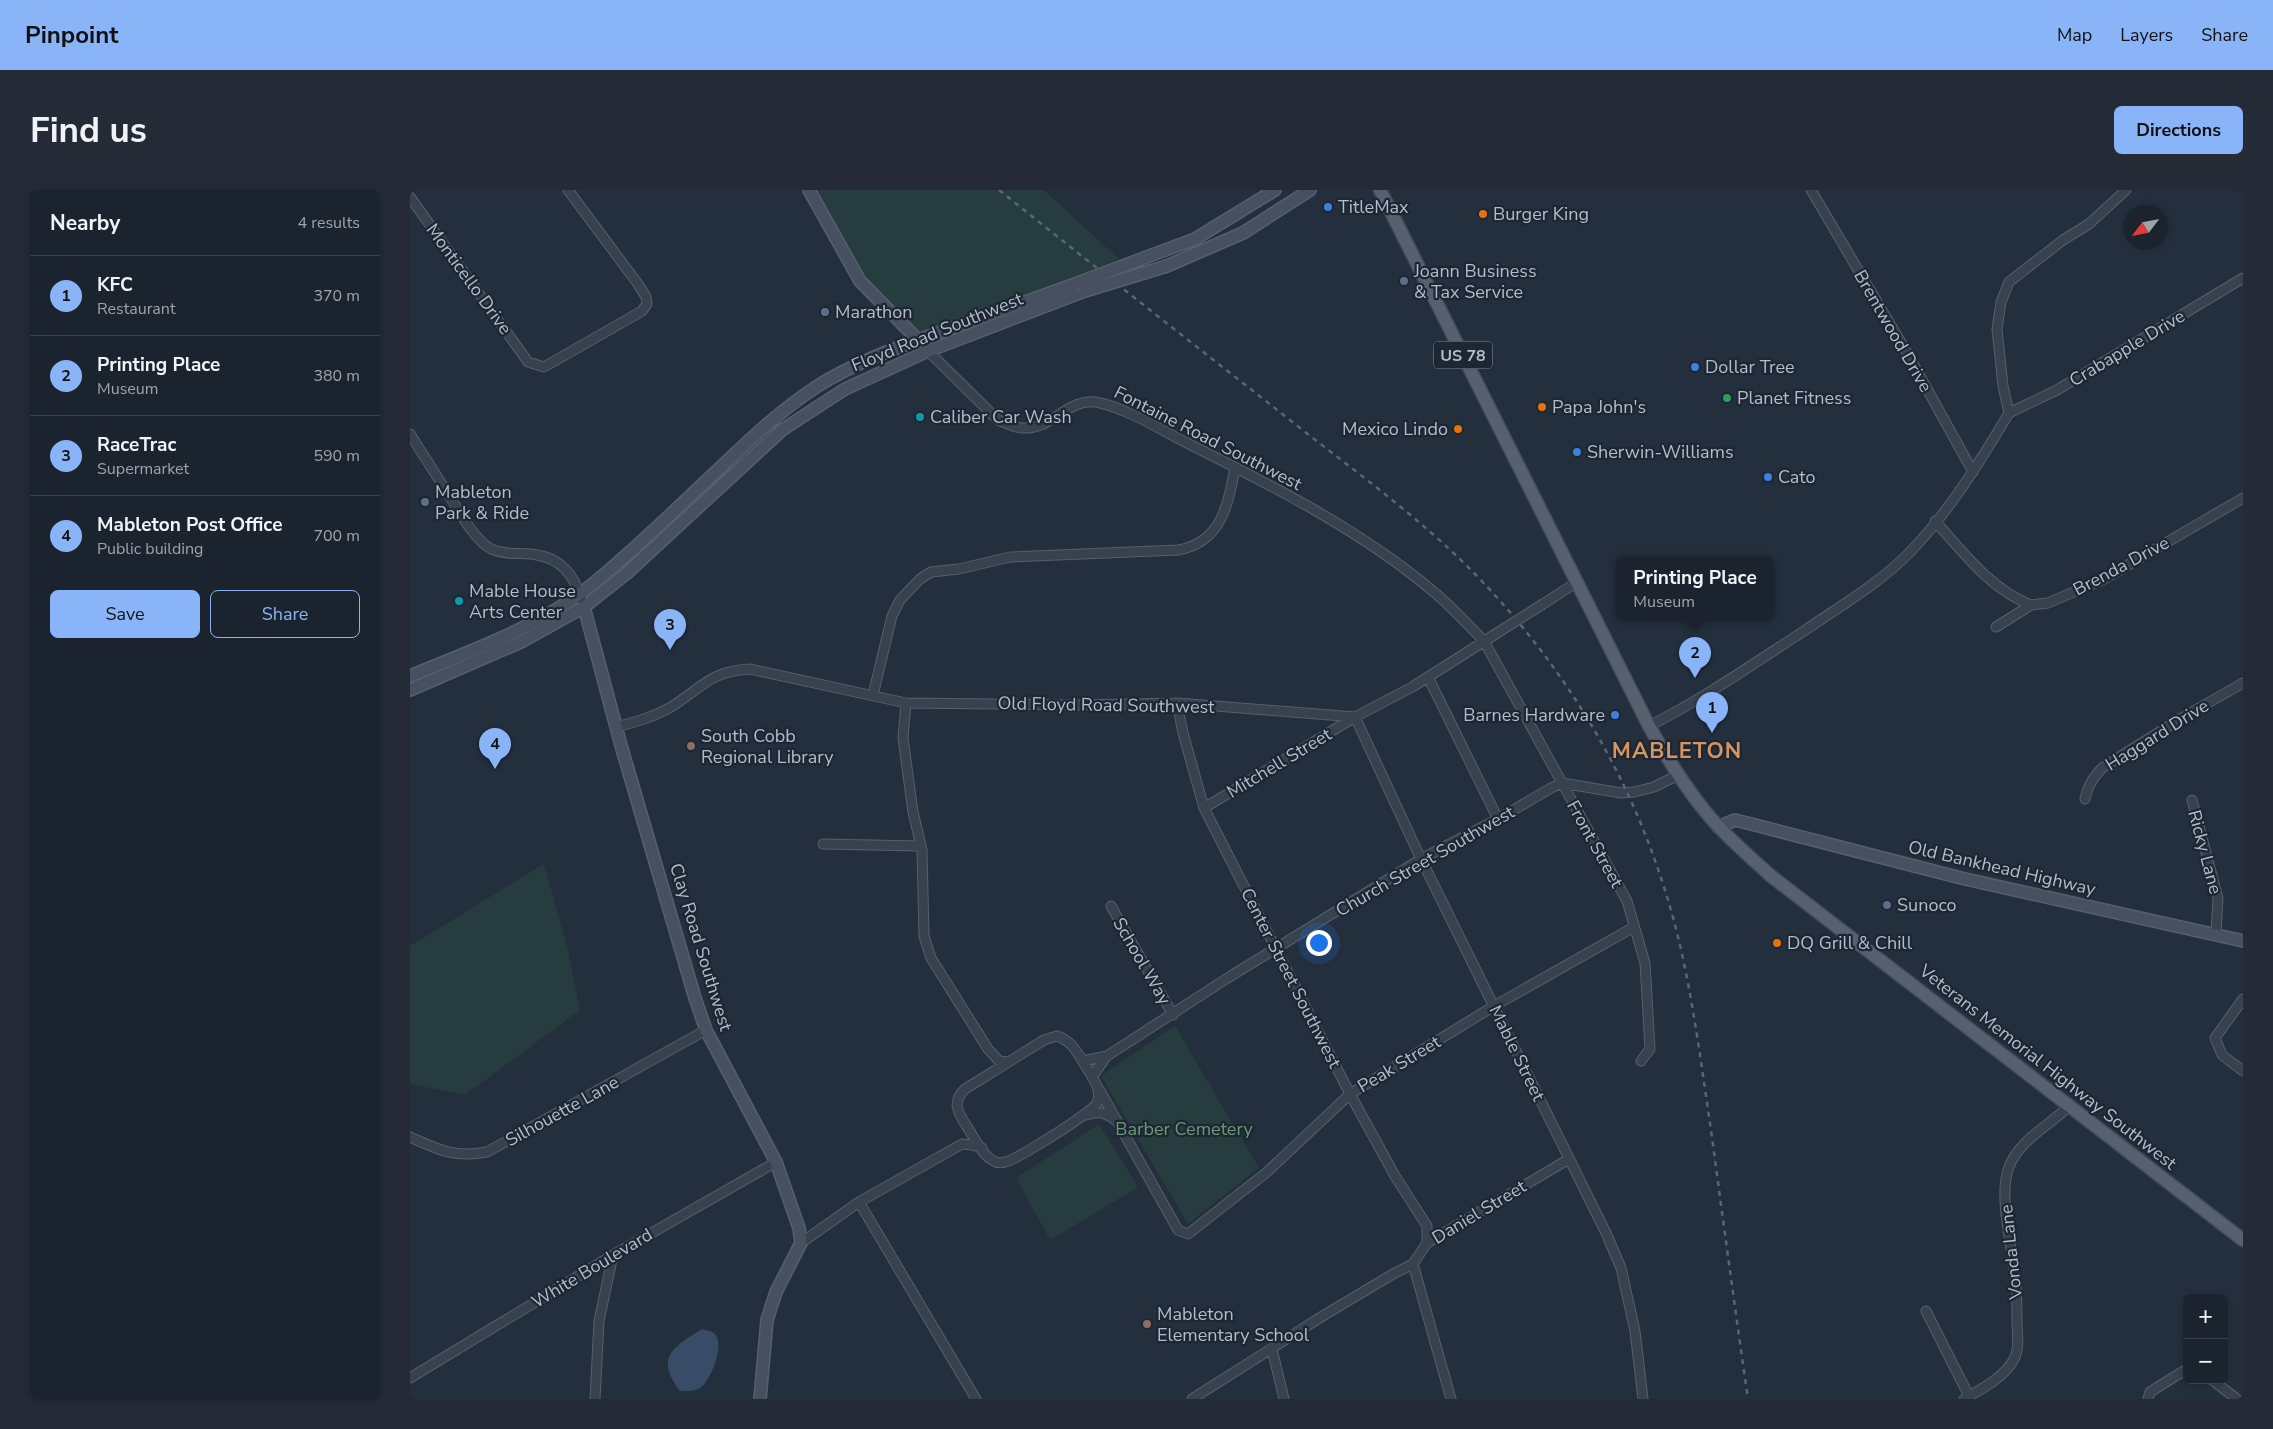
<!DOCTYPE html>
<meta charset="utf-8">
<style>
body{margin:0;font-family:"Nunito Sans",sans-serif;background:#242b36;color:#f1f3f6}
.controls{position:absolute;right:15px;bottom:15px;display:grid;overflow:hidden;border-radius:8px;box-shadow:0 2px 8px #0003}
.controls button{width:45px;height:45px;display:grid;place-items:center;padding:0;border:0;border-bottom:1px solid #39404a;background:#1b232e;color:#f1f3f6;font:25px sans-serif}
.compass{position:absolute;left:1713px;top:15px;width:45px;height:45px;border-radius:50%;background:#1b232e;box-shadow:0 2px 8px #0003;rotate:238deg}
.you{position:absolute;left:908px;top:752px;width:18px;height:18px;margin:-12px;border:4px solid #fff;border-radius:50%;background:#1a73e8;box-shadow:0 0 0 8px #1a73e833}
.badge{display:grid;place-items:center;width:32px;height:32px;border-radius:50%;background:#8ab4f8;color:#111;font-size:16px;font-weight:700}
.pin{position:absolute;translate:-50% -41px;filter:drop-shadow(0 1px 2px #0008)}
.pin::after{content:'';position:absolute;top:26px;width:18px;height:15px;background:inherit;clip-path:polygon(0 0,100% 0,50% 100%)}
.popup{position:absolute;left:1206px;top:366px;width:158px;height:65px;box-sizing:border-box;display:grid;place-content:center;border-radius:8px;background:#1b232e;filter:drop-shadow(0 1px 4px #0005);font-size:16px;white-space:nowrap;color:#a0a4aa}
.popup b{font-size:19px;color:#f1f3f6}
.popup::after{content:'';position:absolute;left:50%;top:100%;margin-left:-10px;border:10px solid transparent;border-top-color:#1b232e}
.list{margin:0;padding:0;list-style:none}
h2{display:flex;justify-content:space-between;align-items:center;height:65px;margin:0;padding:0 20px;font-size:21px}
h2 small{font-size:16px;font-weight:400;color:#a0a4aa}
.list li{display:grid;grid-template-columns:32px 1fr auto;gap:15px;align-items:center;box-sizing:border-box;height:80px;padding:0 20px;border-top:1px solid #39404a}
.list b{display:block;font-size:19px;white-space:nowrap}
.list p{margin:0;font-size:16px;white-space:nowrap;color:#a0a4aa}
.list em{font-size:16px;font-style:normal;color:#a0a4aa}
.actions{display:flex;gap:10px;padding:15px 20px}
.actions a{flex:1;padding:11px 0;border:1px solid #8ab4f8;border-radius:8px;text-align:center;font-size:18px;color:#8ab4f8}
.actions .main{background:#8ab4f8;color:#111}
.map{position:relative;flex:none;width:1833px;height:1209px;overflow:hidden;border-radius:8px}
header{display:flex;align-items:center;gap:30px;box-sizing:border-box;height:70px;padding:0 25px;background:#8ab4f8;color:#111}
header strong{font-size:24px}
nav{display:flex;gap:28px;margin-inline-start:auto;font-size:18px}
.intro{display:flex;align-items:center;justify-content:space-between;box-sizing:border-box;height:120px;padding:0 30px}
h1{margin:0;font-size:35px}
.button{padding:12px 22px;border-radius:8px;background:#8ab4f8;color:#111;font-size:18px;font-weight:700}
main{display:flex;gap:30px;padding:0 30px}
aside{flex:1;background:#1b232e;border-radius:8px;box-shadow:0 2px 8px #0003}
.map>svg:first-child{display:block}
.green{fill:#263c3f}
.water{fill:#394c67}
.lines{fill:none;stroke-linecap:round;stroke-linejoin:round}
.street-casing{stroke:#565f6c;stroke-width:11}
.secondary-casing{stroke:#565f6c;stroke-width:14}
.primary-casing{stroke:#414a57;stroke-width:15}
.street{stroke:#38414e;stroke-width:9}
.secondary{stroke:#465061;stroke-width:11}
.primary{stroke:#56606e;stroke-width:12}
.rail{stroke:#5a6575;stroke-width:2.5;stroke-dasharray:5 5;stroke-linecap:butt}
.street-bridge-casing{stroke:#565f6c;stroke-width:11;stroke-linecap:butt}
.secondary-bridge-casing{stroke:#565f6c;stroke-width:14;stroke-linecap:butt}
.street-bridge{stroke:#38414e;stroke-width:9}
.secondary-bridge{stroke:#465061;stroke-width:11}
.shop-dot{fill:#3f7fe0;stroke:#1d2633;stroke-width:2}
.food-dot{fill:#e8710a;stroke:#1d2633;stroke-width:2}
.service-dot{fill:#5c6f8a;stroke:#1d2633;stroke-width:2}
.leisure-dot{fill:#2e9e5b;stroke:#1d2633;stroke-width:2}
.culture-dot{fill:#0f9aa8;stroke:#1d2633;stroke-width:2}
.education-dot{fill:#8d6e63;stroke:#1d2633;stroke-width:2}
.labels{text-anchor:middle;stroke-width:4.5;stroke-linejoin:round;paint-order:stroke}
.shield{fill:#1d2633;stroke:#878f9c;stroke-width:1}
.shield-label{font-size:16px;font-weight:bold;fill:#b4bcc9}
.poi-label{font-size:18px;fill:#b4bcc9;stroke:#1d2633;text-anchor:start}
.street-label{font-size:18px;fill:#b4bcc9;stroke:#1d2633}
.park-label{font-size:18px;fill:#6b9a76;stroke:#1d2633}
.district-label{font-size:22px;font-weight:bold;letter-spacing:1px;fill:#d59563;stroke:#1d2633}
</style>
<header>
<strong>Pinpoint</strong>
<nav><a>Map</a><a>Layers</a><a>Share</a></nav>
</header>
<div class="intro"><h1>Find us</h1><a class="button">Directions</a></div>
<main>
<aside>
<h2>Nearby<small>4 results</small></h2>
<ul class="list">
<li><span class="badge">1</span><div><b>KFC</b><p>Restaurant</p></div><em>370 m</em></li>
<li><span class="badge">2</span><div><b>Printing Place</b><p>Museum</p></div><em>380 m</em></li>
<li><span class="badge">3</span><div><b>RaceTrac</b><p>Supermarket</p></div><em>590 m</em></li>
<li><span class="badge">4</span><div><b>Mableton Post Office</b><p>Public building</p></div><em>700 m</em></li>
</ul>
<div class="actions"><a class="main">Save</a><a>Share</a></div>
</aside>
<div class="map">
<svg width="1833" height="1209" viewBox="0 0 1833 1209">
<rect width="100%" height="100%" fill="#242f3e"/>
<path class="green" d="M 398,0 L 634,0 L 709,69 L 663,90 L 510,150 L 484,129 L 409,20 Z
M 134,674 L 158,760 L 170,820 L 55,905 L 0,894 L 0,756 Z
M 765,836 L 849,978 L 778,1034 L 691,886 Z
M 689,934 L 728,997 L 640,1050 L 606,988 Z"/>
<path class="water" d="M 292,1139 C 295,1140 301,1141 304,1143 C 316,1152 301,1191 290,1198 C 284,1201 277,1201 270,1201 C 245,1167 262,1158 292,1139 Z"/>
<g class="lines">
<defs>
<path id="street" d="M 1401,0 L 1496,161 L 1563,282
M 0,7 L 118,172 L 134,177 L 232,121 L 237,114 L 236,107 L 228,94 L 158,0
M 518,161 L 588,230 C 596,233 605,238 613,238 C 643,240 659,205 690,213 C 718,219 753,241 779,254 C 863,296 954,342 1025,403 C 1043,418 1058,435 1074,451 L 1217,711 L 1235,773 L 1240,859 L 1231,871
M 1599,223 L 1647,200 L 1833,88
M 0,244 L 59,337 C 65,345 72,354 81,359 C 97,366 112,362 127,365 C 152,369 165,387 171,409
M 1525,331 C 1553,362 1580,399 1621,415
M 1133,414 L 1167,392
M 1586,437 L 1621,415 L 1638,413 L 1694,389 L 1833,308
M 1018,487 L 1088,629
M 463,505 L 482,426 L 490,410 L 510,389 L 521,382 L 549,379 L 600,367 L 768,360 C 811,353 819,314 825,277
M 496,513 L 493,548 L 503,622 L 512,660 L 514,746 L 521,768 L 578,859 L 589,871 L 598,872
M 767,513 L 773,543 L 794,618 L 940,904 L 985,986 L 1017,1036 L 1017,1053
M 1239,536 C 1293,509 1343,474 1394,441 C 1430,416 1469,394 1500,362 C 1539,322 1571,270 1599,223 L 1593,196 L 1587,139 L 1591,112 L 1599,92 L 1653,50 L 1679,34 L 1716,0
M 206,537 C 225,532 244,527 261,517 C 292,498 300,481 340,479 L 496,513 L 669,515 L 767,513 L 945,527 L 1004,496 L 1084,445
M 1675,609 C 1678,595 1683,588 1692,578 L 1770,529 L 1833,493
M 1782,610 L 1808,708 L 1806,743
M 794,618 L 945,527 L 1011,669 L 1196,1043 L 1211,1078 L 1225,1141 L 1233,1209
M 413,654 L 510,656
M 701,716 L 763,825
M 1833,809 L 1805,848 L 1812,865 L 1833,881
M 647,846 C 663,852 666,861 675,875 C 681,886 693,899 687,913 C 683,922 606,970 595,972 C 592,973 586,973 584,971 C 572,966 563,945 556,935 C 547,921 542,912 555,899 L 634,850 Z
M 672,871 L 697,866 L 816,789 L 1011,669 L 1088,629 L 1141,598 L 1152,593 L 1211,603 L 1224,602 L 1244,597 L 1268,585
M 682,887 L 696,867
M 689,899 L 768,1040 L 778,1044 L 857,982 L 940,904 L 1084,816 L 1224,737
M 676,925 C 688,921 695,922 705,930
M 0,947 C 29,960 44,968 77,962 L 296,840
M 449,1012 L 566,1209
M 391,1053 L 449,1012 L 552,954 L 562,955 L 572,958
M 1003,1074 L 1041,1209
M 1516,1121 L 1559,1206
M 862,1159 L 874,1209
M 0,1188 L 203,1065 L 366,972
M 1802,1190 L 1827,1209
M 185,1209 L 189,1131 L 203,1065
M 782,1209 L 911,1127 L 983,1084 L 1003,1074 L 1017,1053 L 1159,969
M 1554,1209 C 1570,1200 1595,1187 1604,1169 C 1610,1158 1607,1144 1607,1132 C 1607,1117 1607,1101 1605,1086 C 1602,1056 1588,1005 1599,977 C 1610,949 1639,936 1659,916
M 1738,1209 L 1740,1202 L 1777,1179"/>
<path id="secondary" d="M 399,0 L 450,91 L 512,154
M 742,65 L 785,49 L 865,0
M 757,76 L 833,43 L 900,0
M 174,417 L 212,559 L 285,808 L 296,840 L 366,972 L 389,1038 L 391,1053 L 366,1102 L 357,1130 L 350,1209
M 0,486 C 60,461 127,438 179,397 C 225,360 267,318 310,278 C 340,249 371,220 406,197 C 447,171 494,155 539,139 C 581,124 623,109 665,94
M 0,500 L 113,451 L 174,417 L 217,383 L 372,240 L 435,199 L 518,161 L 675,101
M 1308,637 L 1325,630 L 1345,635 L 1551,688 L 1833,751"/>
<path id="primary" d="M 970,0 L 1239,536 C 1259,572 1280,606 1308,636 C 1325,654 1343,670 1361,686 L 1833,1050"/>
</defs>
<use href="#street" class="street-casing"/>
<use href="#secondary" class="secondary-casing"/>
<use href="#primary" class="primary-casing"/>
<use href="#street" class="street"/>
<use href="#secondary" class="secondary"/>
<use href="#primary" class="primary"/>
<path class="rail" d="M 589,0 C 679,72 770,144 861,215 C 928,269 1004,322 1064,383 C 1147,468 1211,569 1249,682 C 1278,765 1288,853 1301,940 C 1313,1030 1325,1119 1338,1209"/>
<defs>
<path id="street-bridge" d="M 1084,445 L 1133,414"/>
<path id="secondary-bridge" d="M 665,94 L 742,65
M 675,101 L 757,76"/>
</defs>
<use href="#street-bridge" class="street-bridge-casing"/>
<use href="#secondary-bridge" class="secondary-bridge-casing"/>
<use href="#street-bridge" class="street-bridge"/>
<use href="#secondary-bridge" class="secondary-bridge"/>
</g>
<g class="shop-dot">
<circle cx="918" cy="17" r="5"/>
<circle cx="1285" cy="177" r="5"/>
<circle cx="1167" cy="262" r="5"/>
<circle cx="1358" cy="287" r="5"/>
<circle cx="1205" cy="525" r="5"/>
</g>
<g class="food-dot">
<circle cx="1073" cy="24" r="5"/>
<circle cx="1132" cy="217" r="5"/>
<circle cx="1048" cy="239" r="5"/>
<circle cx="1367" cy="753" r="5"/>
</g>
<g class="service-dot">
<circle cx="994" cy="91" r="5"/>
<circle cx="415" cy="122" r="5"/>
<circle cx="15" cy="312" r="5"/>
<circle cx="1477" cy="715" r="5"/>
</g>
<circle class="leisure-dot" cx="1317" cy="208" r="5"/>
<g class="culture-dot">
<circle cx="510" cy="227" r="5"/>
<circle cx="49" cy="411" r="5"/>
</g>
<g class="education-dot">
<circle cx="281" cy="556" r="5"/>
<circle cx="737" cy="1134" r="5"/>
</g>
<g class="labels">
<rect class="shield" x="1024" y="151.5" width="58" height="27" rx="4"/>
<g class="shield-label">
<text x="1053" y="171">US 78</text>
</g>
<g class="poi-label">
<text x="928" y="23">TitleMax</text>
<text x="1083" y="30">Burger King</text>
<text x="1004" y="87">Joann Business<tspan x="1004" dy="21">&amp; Tax Service</tspan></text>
<text x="425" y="128">Marathon</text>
<text x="1295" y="183">Dollar Tree</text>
<text x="1327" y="214">Planet Fitness</text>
<text x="1142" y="223">Papa John's</text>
<text x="520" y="233">Caliber Car Wash</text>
<text x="1038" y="245" text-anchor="end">Mexico Lindo</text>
<text x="1177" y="268">Sherwin-Williams</text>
<text x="1368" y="293">Cato</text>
<text x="25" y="308">Mableton<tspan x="25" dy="21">Park &amp; Ride</tspan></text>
<text x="59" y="407">Mable House<tspan x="59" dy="21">Arts Center</tspan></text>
<text x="1195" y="531" text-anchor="end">Barnes Hardware</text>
<text x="291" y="552">South Cobb<tspan x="291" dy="21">Regional Library</tspan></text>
<text x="1487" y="721">Sunoco</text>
<text x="1377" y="759">DQ Grill &amp; Chill</text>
<text x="747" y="1130">Mableton<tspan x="747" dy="21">Elementary School</tspan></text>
</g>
<g class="street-label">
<text transform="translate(59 89) rotate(54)" y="6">Monticello Drive</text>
<text transform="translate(1483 141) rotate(60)" y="6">Brentwood Drive</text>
<text transform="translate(527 142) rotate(-22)" y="6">Floyd Road Southwest</text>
<text transform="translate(1717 158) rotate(-31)" y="6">Crabapple Drive</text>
<text transform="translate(798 248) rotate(27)" y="6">Fontaine Road Southwest</text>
<text transform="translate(1711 376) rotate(-28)" y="6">Brenda Drive</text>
<text transform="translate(696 515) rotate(1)" y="6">Old Floyd Road Southwest</text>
<text transform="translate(1747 545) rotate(-32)" y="6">Haggard Drive</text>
<text transform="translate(869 573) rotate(-31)" y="6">Mitchell Street</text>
<text transform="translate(1185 654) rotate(61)" y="6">Front Street</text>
<text transform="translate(1795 662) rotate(75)" y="6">Ricky Lane</text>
<text transform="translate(1015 671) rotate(-30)" y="6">Church Street Southwest</text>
<text transform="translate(1592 678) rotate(13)" y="6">Old Bankhead Highway</text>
<text transform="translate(291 757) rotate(73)" y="6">Clay Road Southwest</text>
<text transform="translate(732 771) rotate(60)" y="6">School Way</text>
<text transform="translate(881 788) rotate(63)" y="6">Center Street Southwest</text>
<text transform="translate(1107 863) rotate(64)" y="6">Mable Street</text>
<text transform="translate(989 874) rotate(-31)" y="6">Peak Street</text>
<text transform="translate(1638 877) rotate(38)" y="6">Veterans Memorial Highway Southwest</text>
<text transform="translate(152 921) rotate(-29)" y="6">Silhouette Lane</text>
<text transform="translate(1069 1022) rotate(-31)" y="6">Daniel Street</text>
<text transform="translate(1601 1062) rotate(-96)" y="6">Vonda Lane</text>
<text transform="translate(182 1078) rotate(-31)" y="6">White Boulevard</text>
</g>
<g class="park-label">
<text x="774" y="945">Barber Cemetery</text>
</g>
<g class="district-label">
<text x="1267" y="568">MABLETON</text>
</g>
</g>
</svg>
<div class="controls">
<button>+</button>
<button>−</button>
</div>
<svg class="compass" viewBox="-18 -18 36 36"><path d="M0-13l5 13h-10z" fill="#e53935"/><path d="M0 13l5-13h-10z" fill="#a0a4aa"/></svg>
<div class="you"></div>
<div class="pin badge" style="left:1302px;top:543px">1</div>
<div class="pin badge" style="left:1285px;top:488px">2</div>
<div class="popup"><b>Printing Place</b>Museum</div>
<div class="pin badge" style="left:260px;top:460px">3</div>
<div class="pin badge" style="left:85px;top:579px">4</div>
</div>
</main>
